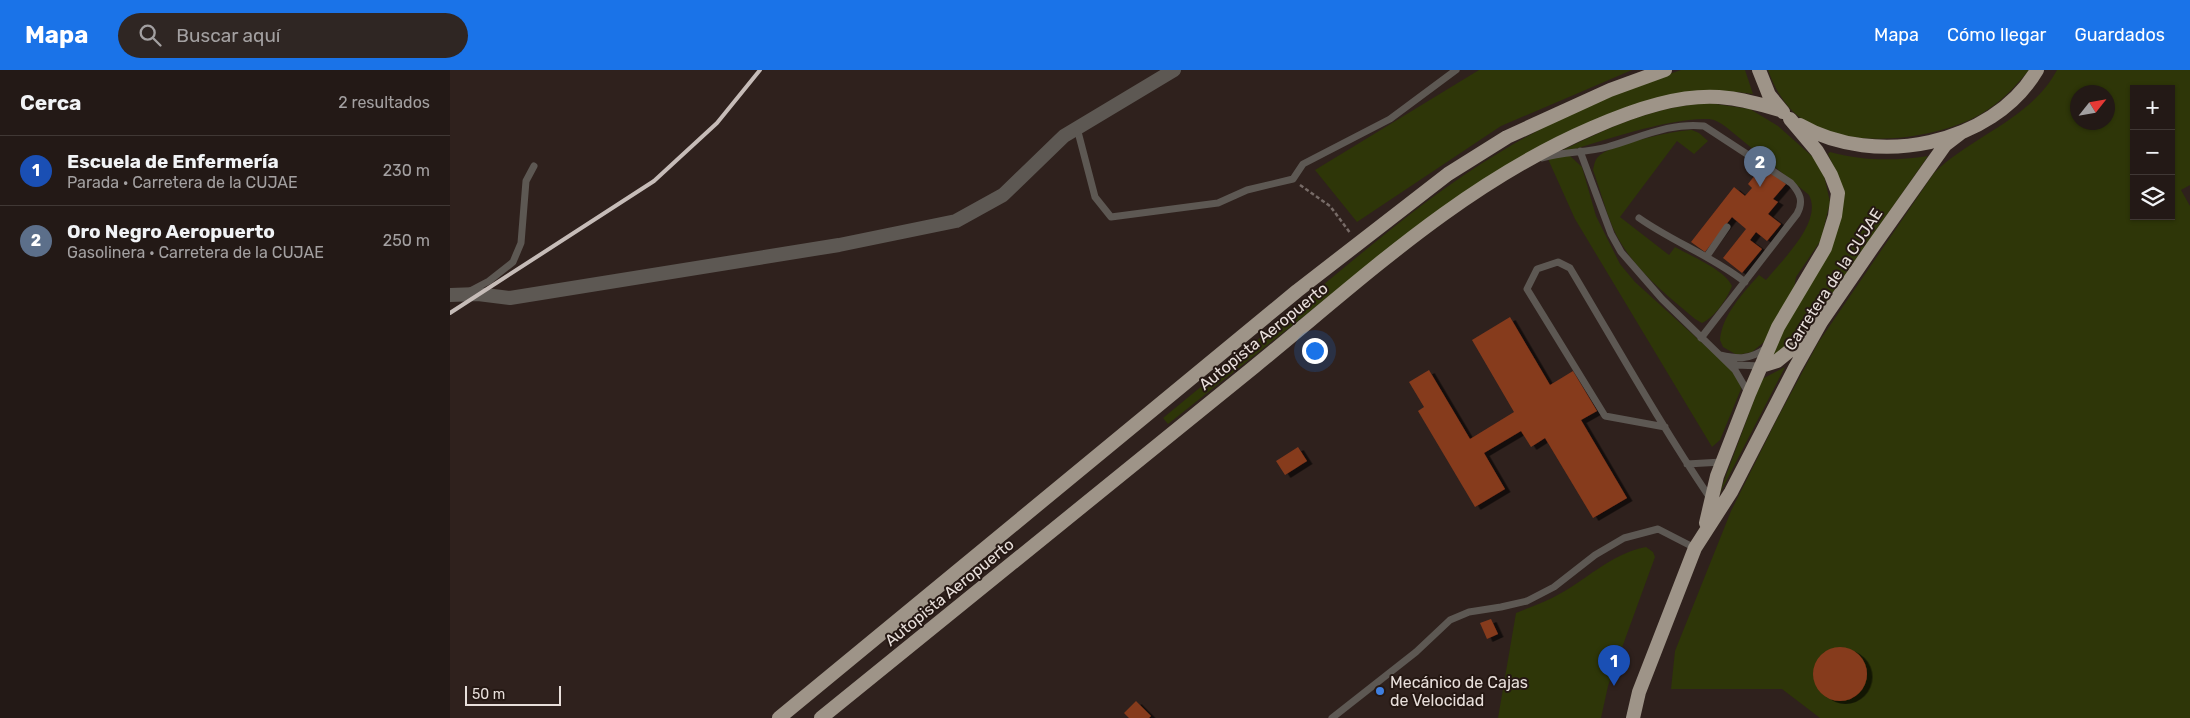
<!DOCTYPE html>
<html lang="es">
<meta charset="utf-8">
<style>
body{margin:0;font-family:Rubik,sans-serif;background:#2f2623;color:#f1f3f6}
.controls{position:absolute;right:15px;top:15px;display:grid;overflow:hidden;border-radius:0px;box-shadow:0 1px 4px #0004}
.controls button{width:45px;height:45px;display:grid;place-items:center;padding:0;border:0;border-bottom:1px solid #403835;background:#231916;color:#f1f3f6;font:25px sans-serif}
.compass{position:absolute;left:1620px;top:15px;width:45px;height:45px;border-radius:50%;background:#231916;box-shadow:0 1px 4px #0004;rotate:59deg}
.scale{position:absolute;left:15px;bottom:12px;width:96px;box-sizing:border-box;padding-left:5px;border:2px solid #e8dfdb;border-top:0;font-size:14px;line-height:18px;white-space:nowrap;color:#e8dfdb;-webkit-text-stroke:4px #251813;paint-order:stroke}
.you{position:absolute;left:864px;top:280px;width:18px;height:18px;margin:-12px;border:4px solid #fff;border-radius:50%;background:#1a73e8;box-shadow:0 0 0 8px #1a73e833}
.badge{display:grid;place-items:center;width:32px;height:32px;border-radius:50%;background:#1a73e8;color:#fff;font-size:16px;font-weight:700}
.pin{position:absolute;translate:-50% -41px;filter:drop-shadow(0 1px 2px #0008)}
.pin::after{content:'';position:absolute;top:26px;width:18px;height:15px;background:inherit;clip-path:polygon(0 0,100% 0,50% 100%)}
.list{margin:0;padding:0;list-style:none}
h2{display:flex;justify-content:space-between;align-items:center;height:65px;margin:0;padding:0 20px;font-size:21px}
h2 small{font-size:16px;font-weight:400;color:#a3a0a1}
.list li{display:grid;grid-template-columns:32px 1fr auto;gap:15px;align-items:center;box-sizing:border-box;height:70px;padding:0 20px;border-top:1px solid #403835}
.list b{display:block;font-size:19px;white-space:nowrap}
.list p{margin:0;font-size:16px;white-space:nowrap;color:#a3a0a1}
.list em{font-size:16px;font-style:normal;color:#a3a0a1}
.icon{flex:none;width:28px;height:28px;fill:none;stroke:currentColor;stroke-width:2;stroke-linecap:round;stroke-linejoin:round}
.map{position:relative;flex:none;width:1740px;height:648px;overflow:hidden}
header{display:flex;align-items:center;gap:30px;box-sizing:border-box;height:70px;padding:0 25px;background:#1a73e8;color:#fff}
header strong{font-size:24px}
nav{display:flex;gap:28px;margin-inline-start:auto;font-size:18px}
.search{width:350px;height:45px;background:#2f2623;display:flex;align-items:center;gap:12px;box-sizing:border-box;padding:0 18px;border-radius:28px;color:#a3a0a1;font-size:19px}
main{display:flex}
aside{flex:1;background:#231916}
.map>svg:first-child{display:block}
.green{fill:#2e3608;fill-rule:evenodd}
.building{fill:#863a1c;filter:url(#shadow)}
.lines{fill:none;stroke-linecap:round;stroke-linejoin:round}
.path{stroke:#776b67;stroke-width:2.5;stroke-dasharray:4 2.5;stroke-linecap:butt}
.service{stroke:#5d5853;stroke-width:7}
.minor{stroke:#5d5853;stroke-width:14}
.trunk{stroke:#9e9488;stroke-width:14}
.rail{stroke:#c6bcb8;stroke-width:4}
.shop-dot{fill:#3f7fe0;stroke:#251813;stroke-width:2}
.labels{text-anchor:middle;stroke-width:4;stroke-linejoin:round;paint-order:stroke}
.street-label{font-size:16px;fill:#e8dfdb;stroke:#251813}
.poi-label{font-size:16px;fill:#e8dfdb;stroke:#251813;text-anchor:start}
</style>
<header>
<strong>Mapa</strong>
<div class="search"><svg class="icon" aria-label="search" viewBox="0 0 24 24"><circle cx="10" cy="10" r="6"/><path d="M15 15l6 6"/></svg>Buscar aquí</div>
<nav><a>Mapa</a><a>Cómo llegar</a><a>Guardados</a></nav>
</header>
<main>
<aside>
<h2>Cerca<small>2 resultados</small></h2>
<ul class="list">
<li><span class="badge" style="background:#1a4fb4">1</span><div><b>Escuela de Enfermería</b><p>Parada · Carretera de la CUJAE</p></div><em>230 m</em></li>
<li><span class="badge" style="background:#5c6f8a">2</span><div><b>Oro Negro Aeropuerto</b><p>Gasolinera · Carretera de la CUJAE</p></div><em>250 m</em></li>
</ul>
</aside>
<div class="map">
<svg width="1740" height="648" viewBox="0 0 1740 648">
<defs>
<filter id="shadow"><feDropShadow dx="5.5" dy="3" stdDeviation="0" flood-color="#0009"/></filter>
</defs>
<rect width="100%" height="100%" fill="#2f211d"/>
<path class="green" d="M 1029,0 L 1182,0 L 1051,56 L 907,152 L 865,100 Z
M 1231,0 L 1295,0 L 1303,24 C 1160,0 968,154 863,239 C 815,277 766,316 718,354 L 713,348 C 769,302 824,256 879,210 C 935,164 989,118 1052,81 C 1108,47 1169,21 1231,0 Z
M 1318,0 L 1579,0 C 1566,16 1550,33 1531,44 C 1487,69 1409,79 1362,55 C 1340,44 1326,23 1318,0 Z
M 1607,0 L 1740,0 L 1740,115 L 1731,120 L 1740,136 L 1740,648 L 1370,648 L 1332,619 L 1221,619 L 1225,581 L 1281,441 L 1326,351 L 1368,273 L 1484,103 C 1523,65 1580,50 1607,0 ZM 1684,19 L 1721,19 L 1721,146 L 1684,146 ZM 1628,22 L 1658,22 L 1658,52 L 1628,52 Z
M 1259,33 L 1300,39 L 1328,56 L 1364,88 L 1373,101 L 1380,132 L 1371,170 L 1346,207 L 1344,219 L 1314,272 L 1302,282 L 1287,285 L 1273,277 L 1270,270 C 1272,245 1293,223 1309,205 L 1316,210 C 1332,190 1373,152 1359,125 L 1276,57 C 1271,53 1266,50 1259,49 C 1221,47 1152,71 1114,82 L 1113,80 C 1160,57 1205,36 1259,33 Z
M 1242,60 L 1249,63 L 1258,71 L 1244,84 L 1227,71 L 1170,147 L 1219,185 L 1225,177 C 1241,186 1275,200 1282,216 C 1277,229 1265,247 1252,253 L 1245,249 C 1214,223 1180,196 1163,158 C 1155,139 1150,119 1143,100 C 1144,95 1145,89 1149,86 C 1160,75 1225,60 1242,60 Z
M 1380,82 C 1412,91 1445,91 1478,86 L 1379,228 L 1334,282 L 1320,288 L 1337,252 L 1379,181 L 1388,106 L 1378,84 Z
M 1119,85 L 1132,97 L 1146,146 L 1170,194 L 1185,212 L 1283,301 L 1290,312 L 1291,319 L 1270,370 L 1262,377 L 1125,149 L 1098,89 Z
M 1335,297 L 1268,427 L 1312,309 Z
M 1196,477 L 1203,482 L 1205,487 L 1158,616 L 1151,648 L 1048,648 L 1066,543 C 1078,538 1090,534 1102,528 C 1135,512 1159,484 1196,477 Z"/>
<path class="building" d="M 1312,96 L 1336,114 L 1323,129 L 1328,132 L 1318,144 L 1331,154 L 1317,171 L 1306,162 L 1300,170 L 1312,179 L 1292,203 L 1273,188 L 1296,159 L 1282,147 L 1255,182 L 1241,172 L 1284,117 L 1295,126 L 1302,118 L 1298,114 Z
M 1060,247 L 1100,315 L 1123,301 L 1147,341 L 1131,350 L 1177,428 L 1143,448 L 1095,368 L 1081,377 L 1071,361 L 1034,383 L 1055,419 L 1025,437 L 968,341 L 974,337 L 959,312 L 979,300 L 1020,369 L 1064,342 L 1022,270 Z
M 848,377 L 857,391 L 835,405 L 826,391 Z
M 1041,549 L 1048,564 L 1037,569 L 1030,553 Z
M1363 604a27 27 0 1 1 54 0a27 27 0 1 1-54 0Z
M 686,631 L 701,646 L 699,648 L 679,648 L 674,643 Z"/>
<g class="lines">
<path class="path" d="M 850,115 L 880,136 L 901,164"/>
<path class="service" d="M 627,58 L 645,127 L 661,147 L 768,133 L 797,120 L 843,109 L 853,94 L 940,49 L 1006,0
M 1130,81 L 1161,164 L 1171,182 L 1212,229 L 1285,300 L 1299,324
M 1092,88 C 1113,81 1136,83 1157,77 C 1189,68 1220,52 1254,56 L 1341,113 C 1350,123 1354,131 1347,144 L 1251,268
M 1189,148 C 1223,172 1262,186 1295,212
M 1257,186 L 1277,157
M 20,221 L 39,211 L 63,192 L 71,173 L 76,111 L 84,96
M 1270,285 C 1288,289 1300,290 1316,278
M 1280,291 L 1286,295 L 1311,296
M 1215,357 L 1155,346 L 1077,219 L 1087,199 L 1108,192 L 1120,198 C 1166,275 1210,354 1260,428
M 1237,394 L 1272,392
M 882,648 L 966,582 L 1000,550 L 1019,542 L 1051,537 L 1077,531 L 1104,517 L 1145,485 L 1174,468 L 1208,459 L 1245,478"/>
<path class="minor" d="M 0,225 L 28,224 L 60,228 L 389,175 L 506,151 L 553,125 L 614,66 L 724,0"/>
<path class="trunk" d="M 1309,0 L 1319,25 L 1333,42
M 1350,55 C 1425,98 1542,76 1587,0
M 1311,296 L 1327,291 L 1360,264
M 1256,453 L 1267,406 L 1299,324 L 1328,257 L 1375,178 L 1385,146 L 1388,123 L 1381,105 L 1367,81 L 1340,49
M 329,648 L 847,221 L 998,104 L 1057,67 L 1160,20 L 1215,0
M 371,648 C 515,531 659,414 804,297 C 912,209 1012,114 1142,58 C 1183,40 1233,22 1278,28 C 1296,30 1313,35 1330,40
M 1183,648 L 1189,622 L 1245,478 L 1281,422 L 1345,298 L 1371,252 L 1424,175 L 1495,75 L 1512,62"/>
<path class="rail" d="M 0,243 L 204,111 L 267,53 L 310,0"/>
</g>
<circle class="shop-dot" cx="930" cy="621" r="5"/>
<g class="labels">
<g class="street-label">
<text transform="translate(1383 209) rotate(-57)" y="6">Carretera de la CUJAE</text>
<text transform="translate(813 266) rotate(-39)" y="6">Autopista Aeropuerto</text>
<text transform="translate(499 522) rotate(-39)" y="6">Autopista Aeropuerto</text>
</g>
<g class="poi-label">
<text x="940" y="618">Mecánico de Cajas<tspan x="940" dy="18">de Velocidad</tspan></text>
</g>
</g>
</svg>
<div class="controls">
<button>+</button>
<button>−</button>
<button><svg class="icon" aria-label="layers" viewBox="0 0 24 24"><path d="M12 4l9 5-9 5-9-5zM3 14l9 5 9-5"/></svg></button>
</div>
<svg class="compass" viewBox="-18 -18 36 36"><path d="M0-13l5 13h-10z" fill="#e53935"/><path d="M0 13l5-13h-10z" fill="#a3a0a1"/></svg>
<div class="scale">50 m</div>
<div class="you"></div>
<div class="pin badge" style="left:1164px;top:616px;background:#1a4fb4">1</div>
<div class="pin badge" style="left:1310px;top:117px;background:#5c6f8a">2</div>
</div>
</main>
